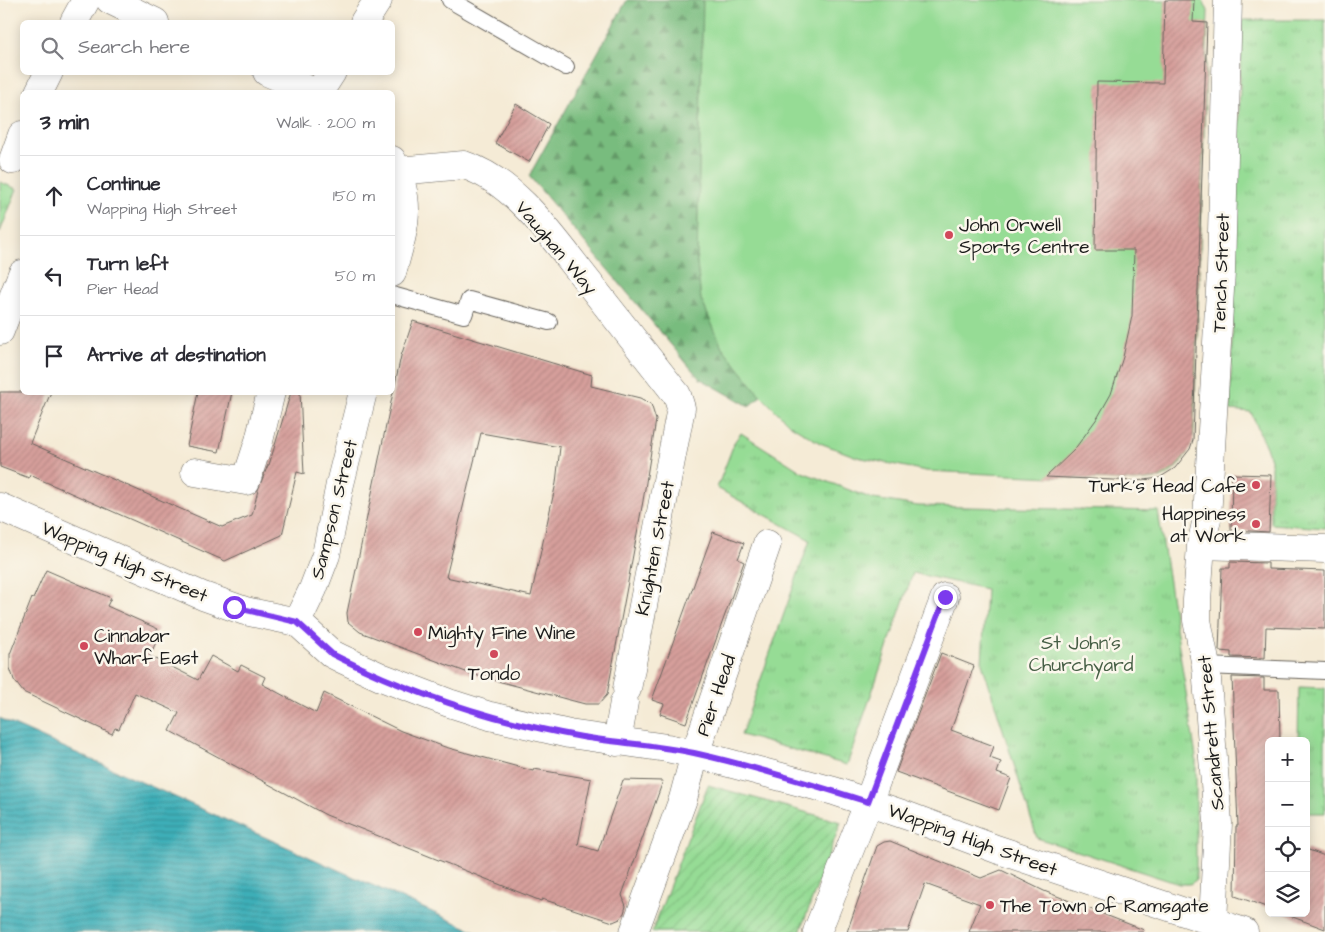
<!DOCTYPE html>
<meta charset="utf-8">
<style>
body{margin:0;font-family:"Architects Daughter",sans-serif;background:#f2f2f3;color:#2b2b33}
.controls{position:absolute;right:15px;bottom:15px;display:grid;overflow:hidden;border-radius:8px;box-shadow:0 2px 12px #0003}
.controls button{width:45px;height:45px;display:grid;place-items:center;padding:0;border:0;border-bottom:1px solid #e1e1e2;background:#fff;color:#2b2b33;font:25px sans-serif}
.stop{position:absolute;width:15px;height:15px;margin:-11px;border:4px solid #7c3aed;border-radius:50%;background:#fff}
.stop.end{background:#7c3aed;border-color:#fff;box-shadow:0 1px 5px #0008}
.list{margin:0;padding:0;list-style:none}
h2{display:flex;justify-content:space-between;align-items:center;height:65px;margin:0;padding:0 20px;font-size:21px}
h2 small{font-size:16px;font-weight:400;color:#7c7c81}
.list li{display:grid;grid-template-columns:32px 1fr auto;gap:15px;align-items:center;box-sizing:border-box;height:80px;padding:0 20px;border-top:1px solid #e1e1e2}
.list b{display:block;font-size:19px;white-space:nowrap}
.list p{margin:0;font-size:16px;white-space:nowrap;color:#7c7c81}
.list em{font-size:16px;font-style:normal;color:#7c7c81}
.icon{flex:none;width:28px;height:28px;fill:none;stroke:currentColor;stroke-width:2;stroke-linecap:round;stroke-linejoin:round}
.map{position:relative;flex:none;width:1325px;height:932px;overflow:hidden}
.search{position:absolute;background:#fff;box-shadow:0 2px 12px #0003;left:20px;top:20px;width:375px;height:55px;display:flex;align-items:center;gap:12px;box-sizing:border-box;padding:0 18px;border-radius:8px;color:#7c7c81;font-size:19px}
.panel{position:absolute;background:#fff;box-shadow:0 2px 12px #0003;left:20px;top:90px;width:375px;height:305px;border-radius:8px}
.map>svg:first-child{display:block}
.forest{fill:url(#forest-firs);stroke:#4a6c4d}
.park{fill:url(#park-tufts);stroke:#597c58}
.garden{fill:url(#garden-furrows);stroke:#597c58}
.pitch{fill:#96dc95;stroke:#597c58}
.water{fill:url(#water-rules);stroke:#2d666a}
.building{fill:url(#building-hatch);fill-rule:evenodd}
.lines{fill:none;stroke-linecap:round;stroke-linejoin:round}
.lane-casing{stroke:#68645d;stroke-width:18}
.street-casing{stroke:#68645d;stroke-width:29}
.secondary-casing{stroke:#68645d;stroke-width:29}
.lane{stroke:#fff;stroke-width:16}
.street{stroke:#fff;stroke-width:28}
.secondary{stroke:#fff;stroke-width:28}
.route{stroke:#7c3aed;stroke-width:6}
.poi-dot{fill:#d1495b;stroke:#fbf7ec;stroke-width:2}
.labels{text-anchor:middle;stroke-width:5;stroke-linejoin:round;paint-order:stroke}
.poi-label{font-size:19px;fill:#1c1c1c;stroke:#fbf7ec;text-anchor:start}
.street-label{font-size:19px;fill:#1c1c1c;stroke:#fbf7ec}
.park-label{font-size:19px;fill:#475f46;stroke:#fbf7ec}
</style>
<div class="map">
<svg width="1325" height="932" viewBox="0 0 1325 932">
<defs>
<pattern id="forest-firs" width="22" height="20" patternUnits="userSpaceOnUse" patternTransform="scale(1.25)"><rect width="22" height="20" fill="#78bc7e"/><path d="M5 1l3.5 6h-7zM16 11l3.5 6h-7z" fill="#629866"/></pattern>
<pattern id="park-tufts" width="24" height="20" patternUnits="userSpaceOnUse" patternTransform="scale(1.25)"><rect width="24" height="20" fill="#96dc95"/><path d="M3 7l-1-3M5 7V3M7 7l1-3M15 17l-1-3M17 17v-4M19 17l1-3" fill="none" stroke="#81bc80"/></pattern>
<pattern id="garden-furrows" width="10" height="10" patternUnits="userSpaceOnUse" patternTransform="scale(1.25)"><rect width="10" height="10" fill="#96dc95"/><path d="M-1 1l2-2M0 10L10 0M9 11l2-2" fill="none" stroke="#81bc80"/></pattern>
<pattern id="water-rules" width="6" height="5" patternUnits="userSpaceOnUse" patternTransform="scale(1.25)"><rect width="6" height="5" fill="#3eafb8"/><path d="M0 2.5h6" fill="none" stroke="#338e95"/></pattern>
<pattern id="building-hatch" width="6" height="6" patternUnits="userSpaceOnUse" patternTransform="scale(1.25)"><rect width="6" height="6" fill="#d69f9b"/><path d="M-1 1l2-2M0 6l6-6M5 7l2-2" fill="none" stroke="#b78885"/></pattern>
</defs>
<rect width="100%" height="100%" fill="#fbf7ec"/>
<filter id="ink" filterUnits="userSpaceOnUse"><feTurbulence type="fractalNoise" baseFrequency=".02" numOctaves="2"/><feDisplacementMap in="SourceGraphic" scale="10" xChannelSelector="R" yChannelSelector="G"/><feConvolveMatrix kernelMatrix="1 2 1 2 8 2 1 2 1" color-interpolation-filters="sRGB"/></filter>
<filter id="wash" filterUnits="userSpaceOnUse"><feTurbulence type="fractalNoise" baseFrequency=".0096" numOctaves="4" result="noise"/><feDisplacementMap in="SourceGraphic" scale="20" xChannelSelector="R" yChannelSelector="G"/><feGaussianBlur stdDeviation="1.12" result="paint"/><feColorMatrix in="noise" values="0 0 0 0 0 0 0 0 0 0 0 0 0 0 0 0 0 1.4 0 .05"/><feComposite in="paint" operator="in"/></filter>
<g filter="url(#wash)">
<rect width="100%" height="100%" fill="#f5ebd6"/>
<path class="forest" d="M 627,0 L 703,0 L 697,263 L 701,299 L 722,347 L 761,396 L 749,406 L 699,378 L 529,176 Z"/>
<path class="park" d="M 1242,20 L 1325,20 L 1325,528 L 1271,524 L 1271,459 L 1251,412 L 1230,410 Z
M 0,182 L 17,189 L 0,232 Z
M 741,433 L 802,472 L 873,499 L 918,506 L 1158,511 L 1196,757 L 1196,880 L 1190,884 L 1179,884 L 1037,838 L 982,663 L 986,589 L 913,573 L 847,765 L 741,735 L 810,540 L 717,488 L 735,441 Z
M 1299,687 L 1325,688 L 1325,813 L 1306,813 L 1306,741 L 1298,741 Z"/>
<path class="garden" d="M 708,785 L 841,822 L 800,932 L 652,932 Z"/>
<path class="pitch" d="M 703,0 L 1203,0 L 1208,11 L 1194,431 C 1192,450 1179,471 1160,478 C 1153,480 1144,480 1136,481 L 926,471 L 857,457 L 820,443 L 789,424 L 761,396 L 722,347 L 701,299 L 697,263 Z"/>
<path class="water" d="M 0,718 L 5,721 L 477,932 L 0,932 Z"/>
<g id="blocks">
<path class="building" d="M 1165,0 L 1194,0 L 1193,22 L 1207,23 L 1193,440 L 1190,449 L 1175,468 L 1159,478 L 1136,481 L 1046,477 L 1074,450 L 1098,417 L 1111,394 L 1123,357 L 1132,316 L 1134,250 L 1095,250 L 1097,82 L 1163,83 Z
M 516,104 L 549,124 L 529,162 L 495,143 Z
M 413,321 L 592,375 L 591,386 L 640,398 L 651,404 L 656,420 L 643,501 L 607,695 L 599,704 L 585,704 L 471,674 L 360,632 L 348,622 L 347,613 L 388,416 L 401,356 ZM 481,433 L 560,447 L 556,483 L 531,596 L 446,577 Z
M 0,392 L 51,392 L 30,443 L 222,527 L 252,515 L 258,490 L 268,465 L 269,465 L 291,392 L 300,392 L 304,474 L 297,472 L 282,535 L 225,561 L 30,475 L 29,478 L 0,467 Z
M 198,392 L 232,392 L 219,452 L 187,446 Z
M 1232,474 L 1271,475 L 1269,532 L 1231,530 Z
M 713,532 L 744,543 L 738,559 L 744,562 L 686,723 L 660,714 L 664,704 L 652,700 Z
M 1230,562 L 1268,563 L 1268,569 L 1325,571 L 1325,629 L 1266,627 L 1265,658 L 1231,657 L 1231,652 L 1219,651 L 1222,568 L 1230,568 Z
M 46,570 L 111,598 L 107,606 L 158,629 L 154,635 L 158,637 L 150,656 L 198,680 L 211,656 L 238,671 L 241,665 L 265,677 L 262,684 L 316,713 L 324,693 L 401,731 L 445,747 L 533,771 L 534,769 L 591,779 L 578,845 L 598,851 L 623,780 L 663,781 L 622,895 L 626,906 L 624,913 L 620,919 L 613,922 L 542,899 L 541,901 L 326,815 L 170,731 L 179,713 L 135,693 L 119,729 L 115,728 L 112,734 L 23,692 L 14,680 L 10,668 L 10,654 L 32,598 L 33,599 Z
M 941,653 L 974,666 L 951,730 L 994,746 L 990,758 L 1001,762 L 997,773 L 1011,778 L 999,810 L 896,772 Z
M 1232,677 L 1264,678 L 1264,690 L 1279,690 L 1280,741 L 1269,741 L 1269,908 L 1235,896 L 1236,826 L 1238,826 Z
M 890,841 L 981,878 L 1001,870 L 1044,891 L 1144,930 L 1143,932 L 969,932 L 980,904 L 925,884 L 908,932 L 847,932 L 877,846 L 884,842 Z
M 1306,849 L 1325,856 L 1325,929 L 1282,913 L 1306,913 Z"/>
</g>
</g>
<g filter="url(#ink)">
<use href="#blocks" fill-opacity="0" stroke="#68645d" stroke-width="1"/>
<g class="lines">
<defs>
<path id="lane" d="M 450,0 L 566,67
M 392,295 L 464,315 L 469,300 L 549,322
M 1206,666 L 1325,671"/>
<path id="street" d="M 74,22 L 86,0
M 364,22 L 378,0
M 39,92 L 49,72
M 319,92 L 332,72
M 13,160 L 22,135
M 398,171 L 464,165 C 518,182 558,245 592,287 C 620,323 649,359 677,395 L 681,408 L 627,689
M 0,331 L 22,274
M 195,472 L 246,481 L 259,441 L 271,392
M 0,507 L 203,596 L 245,611 L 297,622
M 1201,545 L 1325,549
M 617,742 L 624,702
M 1213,922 L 1218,823 L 1206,666 L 1197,620 L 1197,600 L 1201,545 L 1207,519 L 1221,272 L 1228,0
M 634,932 L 683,799 L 695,754 L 767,544
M 817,932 L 862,819 L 945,597"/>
<path id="secondary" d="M 110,0 L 155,22
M 267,72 L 314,92
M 392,160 C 414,205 404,228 392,273
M 363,392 L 340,484 L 326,555 L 313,589 L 297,622 L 332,654 L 342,659 L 381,677 L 449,703 L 490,716 L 569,734 L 667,748 L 695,754 L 834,791 L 908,816 L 996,849 L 1244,932"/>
</defs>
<use href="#lane" class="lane-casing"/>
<use href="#street" class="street-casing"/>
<use href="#secondary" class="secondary-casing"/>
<use href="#lane" class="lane"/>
<use href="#street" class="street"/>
<use href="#secondary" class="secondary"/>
</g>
</g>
<g class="lines" filter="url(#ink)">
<path class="route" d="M 234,607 L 297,622 L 332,654 L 342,659 C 417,696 499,722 582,737 C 619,743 657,745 694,753 C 753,766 811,784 868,802 L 945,597"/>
</g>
<g class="poi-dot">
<circle cx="949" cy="235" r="5"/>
<circle cx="1256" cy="485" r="5"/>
<circle cx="1256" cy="524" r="5"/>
<circle cx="418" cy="632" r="5"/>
<circle cx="84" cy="646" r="5"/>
<circle cx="494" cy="654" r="5"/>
<circle cx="990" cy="905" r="5"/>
</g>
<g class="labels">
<g class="poi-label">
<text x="959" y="231">John Orwell<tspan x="959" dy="22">Sports Centre</tspan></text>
<text x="1246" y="492" text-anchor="end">Turk's Head Cafe</text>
<text x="1246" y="520" text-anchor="end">Happiness<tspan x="1246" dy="22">at Work</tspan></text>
<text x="428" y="639">Mighty Fine Wine</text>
<text x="94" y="642">Cinnabar<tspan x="94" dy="22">Wharf East</tspan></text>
<text x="494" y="680" text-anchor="middle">Tondo</text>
<text x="1000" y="912">The Town of Ramsgate</text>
</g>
<g class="street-label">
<text transform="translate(557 247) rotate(50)" y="7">Vaughan Way</text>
<text transform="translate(1220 273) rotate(-88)" y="7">Tench Street</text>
<text transform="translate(333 509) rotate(-76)" y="7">Sampson Street</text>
<text transform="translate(654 548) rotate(-79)" y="7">Knighten Street</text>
<text transform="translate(125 561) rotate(23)" y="7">Wapping High Street</text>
<text transform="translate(715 695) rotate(-71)" y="7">Pier Head</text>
<text transform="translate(1210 733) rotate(-95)" y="7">Scandrett Street</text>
<text transform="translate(973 839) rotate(20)" y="7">Wapping High Street</text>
</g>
<g class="park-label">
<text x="1081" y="649">St John's<tspan x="1081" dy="22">Churchyard</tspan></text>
</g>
</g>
</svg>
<div class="controls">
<button>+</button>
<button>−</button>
<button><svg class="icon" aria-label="locate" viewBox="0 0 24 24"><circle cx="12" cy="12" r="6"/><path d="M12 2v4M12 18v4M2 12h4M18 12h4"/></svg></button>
<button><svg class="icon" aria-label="layers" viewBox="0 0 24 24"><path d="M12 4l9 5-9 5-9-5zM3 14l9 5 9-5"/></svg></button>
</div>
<div class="stop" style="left:234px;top:607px"></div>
<div class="stop end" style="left:945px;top:597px"></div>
<div class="search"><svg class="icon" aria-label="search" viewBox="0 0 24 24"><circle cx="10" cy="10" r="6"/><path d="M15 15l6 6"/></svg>Search here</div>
<section class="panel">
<h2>3 min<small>Walk · 200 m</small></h2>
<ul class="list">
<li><svg class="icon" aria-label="ahead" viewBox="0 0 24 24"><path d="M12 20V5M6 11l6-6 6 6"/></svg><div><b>Continue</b><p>Wapping High Street</p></div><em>150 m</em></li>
<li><svg class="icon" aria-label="left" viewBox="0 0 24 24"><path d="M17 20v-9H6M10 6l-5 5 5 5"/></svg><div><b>Turn left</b><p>Pier Head</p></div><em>50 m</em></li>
<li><svg class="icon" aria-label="arrive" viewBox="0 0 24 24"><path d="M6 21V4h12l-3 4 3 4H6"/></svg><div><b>Arrive at destination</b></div></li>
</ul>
</section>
</div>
